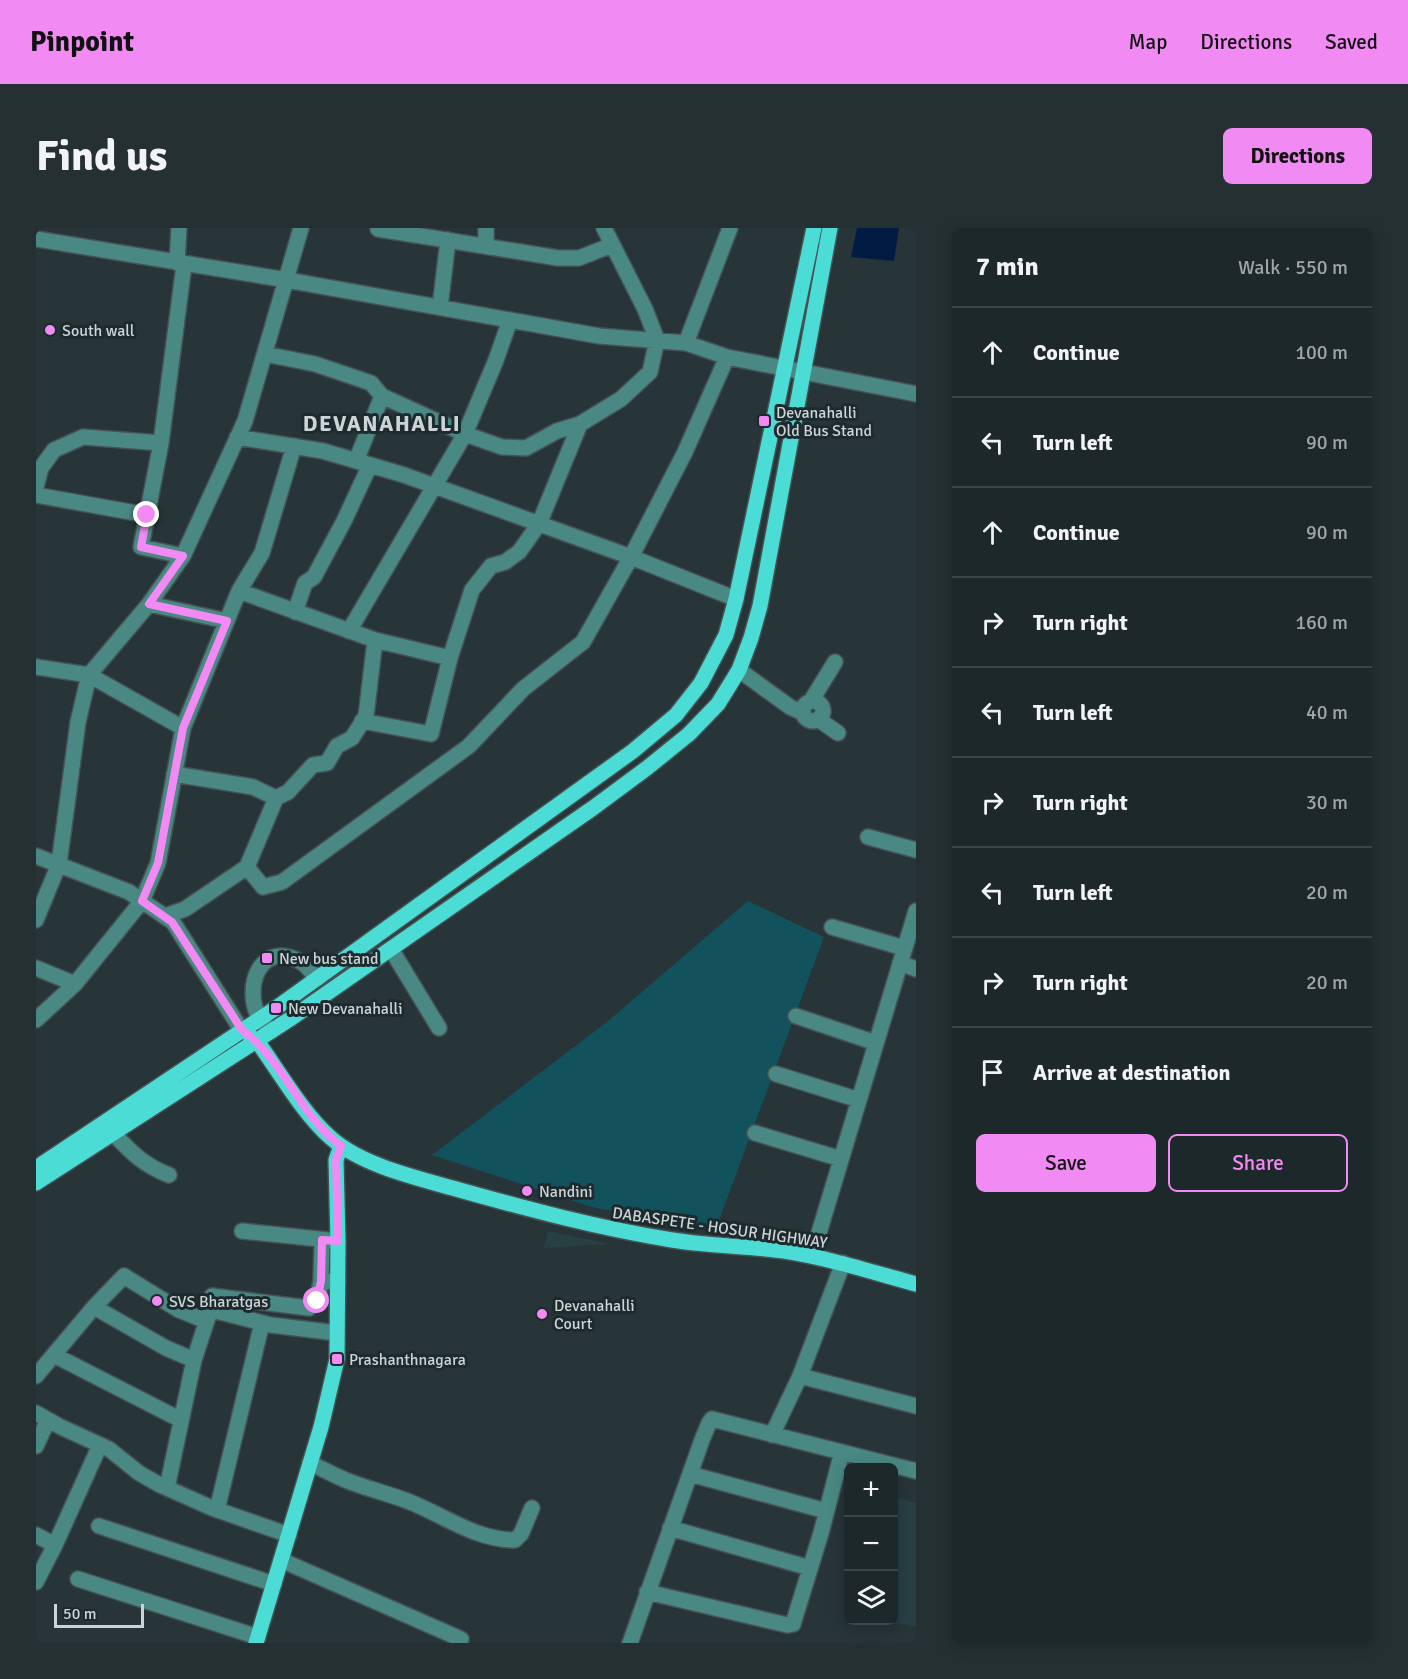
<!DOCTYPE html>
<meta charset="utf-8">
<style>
body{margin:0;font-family:Signika,sans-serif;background:#253032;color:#f1f3f6}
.controls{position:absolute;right:18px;bottom:18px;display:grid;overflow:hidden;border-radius:9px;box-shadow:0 3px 15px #0003}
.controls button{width:54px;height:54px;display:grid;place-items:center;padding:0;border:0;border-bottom:2px solid #3b4447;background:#1d282a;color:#f1f3f6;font:30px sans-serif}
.scale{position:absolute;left:18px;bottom:15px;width:90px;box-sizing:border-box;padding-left:6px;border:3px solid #ccd4d6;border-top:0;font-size:16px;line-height:21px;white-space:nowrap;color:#ccd4d6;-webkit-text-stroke:4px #1d2b2e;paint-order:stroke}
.stop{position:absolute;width:18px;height:18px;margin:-14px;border:4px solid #f28af3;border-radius:50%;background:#fff}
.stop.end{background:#f28af3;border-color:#fff;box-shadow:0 2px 6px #0008}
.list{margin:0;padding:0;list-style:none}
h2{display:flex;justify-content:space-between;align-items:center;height:78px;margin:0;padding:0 24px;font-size:26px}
h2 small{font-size:20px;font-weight:400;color:#a0a6a8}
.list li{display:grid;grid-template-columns:39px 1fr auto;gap:18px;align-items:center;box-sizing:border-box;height:90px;padding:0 24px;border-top:2px solid #3b4447}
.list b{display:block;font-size:22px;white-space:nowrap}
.list em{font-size:20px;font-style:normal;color:#a0a6a8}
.actions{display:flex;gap:12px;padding:18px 24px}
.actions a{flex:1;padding:14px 0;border:2px solid #f28af3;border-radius:9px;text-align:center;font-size:21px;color:#f28af3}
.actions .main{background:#f28af3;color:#111}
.icon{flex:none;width:33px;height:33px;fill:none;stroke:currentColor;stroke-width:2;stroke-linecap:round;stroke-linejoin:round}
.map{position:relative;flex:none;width:880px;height:1415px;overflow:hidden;border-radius:9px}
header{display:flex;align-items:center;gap:36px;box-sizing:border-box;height:84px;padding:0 30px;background:#f28af3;color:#111}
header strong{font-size:28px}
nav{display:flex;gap:33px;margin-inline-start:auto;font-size:21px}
.intro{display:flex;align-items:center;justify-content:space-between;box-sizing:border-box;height:144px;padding:0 36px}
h1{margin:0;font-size:42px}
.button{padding:15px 27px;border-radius:9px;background:#f28af3;color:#111;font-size:21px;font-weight:700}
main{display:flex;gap:36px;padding:0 36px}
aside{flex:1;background:#1d282a;border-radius:9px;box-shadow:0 3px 15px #0003}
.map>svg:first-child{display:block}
.built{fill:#283f44}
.green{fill:#12525d}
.water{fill:#021b43}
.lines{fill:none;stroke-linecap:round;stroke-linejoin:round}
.minor-casing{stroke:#455254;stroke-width:18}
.major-casing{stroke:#455254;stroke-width:18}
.minor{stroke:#4a8884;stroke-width:15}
.major{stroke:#4cdcd6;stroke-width:15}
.route{stroke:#f28af3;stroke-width:8}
.poi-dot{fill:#f28af3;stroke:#1d2b2e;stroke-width:2}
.labels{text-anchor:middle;stroke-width:6;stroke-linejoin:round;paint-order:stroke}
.poi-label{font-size:16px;fill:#ccd4d6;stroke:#1d2b2e;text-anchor:start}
.street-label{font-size:16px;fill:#ccd4d6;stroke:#1d2b2e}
.district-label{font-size:22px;font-weight:bold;letter-spacing:1.5px;fill:#ccd4d6;stroke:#1d2b2e}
</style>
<header>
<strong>Pinpoint</strong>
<nav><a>Map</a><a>Directions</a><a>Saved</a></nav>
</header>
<div class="intro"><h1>Find us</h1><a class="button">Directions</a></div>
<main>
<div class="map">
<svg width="880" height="1415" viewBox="0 0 880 1415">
<rect width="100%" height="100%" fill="#273538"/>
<path class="built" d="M 512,1003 L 574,1016 L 508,1020 Z
M 858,1269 L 880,1275 L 880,1399 L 849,1393 L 858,1392 Z"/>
<path class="green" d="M 712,673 L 788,709 L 679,1003 L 556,979 L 396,927 L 571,794 Z"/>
<path class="water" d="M 821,0 L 863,0 L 858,33 L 815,29 Z"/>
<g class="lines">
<defs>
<path id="minor" d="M 342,0 L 342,1 L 522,30 L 543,30 L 576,17
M 0,11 L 251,52 L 563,108 L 650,115 L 691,129 L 880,166
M 450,18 L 450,0
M 141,35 L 143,0
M 404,79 L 412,12
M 650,115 L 694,0
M 229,126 L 279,136 L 335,155 L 346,168 L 429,206 L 466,219 L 490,220 L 521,203 L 544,196 L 585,171 L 614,144 L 621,112 L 609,81 L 568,0
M 201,209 L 287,223 L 368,247 L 595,329 L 700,371
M 320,233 L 346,168
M 0,259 L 5,240 L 18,222 L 47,209 L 125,215
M 0,267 L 111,287
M 147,328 L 105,319 L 125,215 L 148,37
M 203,363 L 226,325 L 258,218
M 113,376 L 191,393
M 259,384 L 269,355 L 278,349 L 308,293 L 334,237
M 313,403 L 429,206 L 460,132 L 474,92
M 0,439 L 53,447 L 113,376 L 147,328 L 209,193 L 265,0
M 703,442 L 754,479 L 767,485
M 775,473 L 799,434
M767 483a10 10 0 1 1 20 0a10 10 0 1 1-20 0Z
M 782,491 L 802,505
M 326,493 L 395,506 L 414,430 L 436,362 L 455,338 L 469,334 L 483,324 L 503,296 L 544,196
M 147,500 L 203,363 L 339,412 L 414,430
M 240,570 L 252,564 L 277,537 L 291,535 L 301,518 L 316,510 L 330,488 L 339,412
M 832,609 L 880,622
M 0,628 L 93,664 L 137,694 L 206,803
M 211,639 L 227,659 L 246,654 L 433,518 L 487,461 L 547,414 L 595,329 L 649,224 L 691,129
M 129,688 L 149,681 L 211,639 L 240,570 L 217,559 L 138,546
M 0,692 L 23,636 L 42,494 L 53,447 L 147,500 L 122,635 L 106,673 L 39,756 L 0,792
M 796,699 L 868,720
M 355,721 L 403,800
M 864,735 L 880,741
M 0,740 L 39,756
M 760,788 L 840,815
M 236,803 C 232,799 225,795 223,790 C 207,759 224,711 265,734 C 271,737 276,745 281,751
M 740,846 L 823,872
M 76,904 C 95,924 107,937 133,947
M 719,905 L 805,931
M 206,1003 L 302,1013
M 776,1028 L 880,683
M 285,1053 L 286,1012
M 176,1068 L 273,1080 L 281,1073 L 285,1053 L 302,1054
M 58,1079 L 130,1120 L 158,1132
M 18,1127 L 145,1192
M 0,1148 L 58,1079 L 88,1048 L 143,1082 L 170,1093
M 764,1148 L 880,1178
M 0,1185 L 25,1199 L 73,1221 L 103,1245 L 124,1257 L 176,1280 L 253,1307
M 736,1207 L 764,1148 L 807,1035
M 0,1218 L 12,1192
M 274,1235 C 287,1241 299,1248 312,1253 C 332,1261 354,1266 374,1274 C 409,1288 440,1312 479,1312 L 485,1306 L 496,1280
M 654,1246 L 790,1283
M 131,1260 L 158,1132 L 173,1086 L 180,1083 L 235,1097 L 301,1105
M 181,1282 L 226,1095
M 63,1298 L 238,1356
M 634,1300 L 774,1340
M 0,1307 L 19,1317
M 245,1332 L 425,1411
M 42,1351 L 222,1409
M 0,1354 L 19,1317 L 64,1217
M 611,1364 L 751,1397 L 757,1396 L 785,1305 L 806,1224
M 594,1415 L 666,1212 L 673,1195 L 676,1191 L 880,1243"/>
<path id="major" d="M 214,808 L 221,813 C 242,842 268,887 295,910 C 325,937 381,950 420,961 C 491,981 562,1000 636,1012 C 673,1018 711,1018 748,1023 C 793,1030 836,1044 880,1056
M 0,940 L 240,780 L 597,523 L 640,487 L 665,455 L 690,407 L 700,371 L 778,0
M 0,955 L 254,791 L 557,580 L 611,540 L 653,506 L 682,476 L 703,442 L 715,410 L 724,378 L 794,0
M 220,1415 L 285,1199 L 301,1131 L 302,1013 L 300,932 L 305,918"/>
</defs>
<use href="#minor" class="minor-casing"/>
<use href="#major" class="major-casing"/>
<use href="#minor" class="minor"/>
<use href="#major" class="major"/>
</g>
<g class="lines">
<path class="route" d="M 111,287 L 105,319 L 147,328 L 113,376 L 191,393 L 147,500 L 122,635 L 106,673 L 136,694 L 206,802 C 248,832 263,887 305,918 L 300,932 L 302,1013 L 286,1012 L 285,1053 L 281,1073"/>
</g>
<g class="poi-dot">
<circle cx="14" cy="102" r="6"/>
<rect x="722" y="187" width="12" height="12" rx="3"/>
<rect x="225" y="724" width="12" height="12" rx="3"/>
<rect x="234" y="774" width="12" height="12" rx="3"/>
<circle cx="491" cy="963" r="6"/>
<circle cx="121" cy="1073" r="6"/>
<circle cx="506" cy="1086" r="6"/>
<rect x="295" y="1125" width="12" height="12" rx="3"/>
</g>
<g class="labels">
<g class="poi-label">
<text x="26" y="108">South wall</text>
<text x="740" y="190">Devanahalli<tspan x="740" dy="18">Old Bus Stand</tspan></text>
<text x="243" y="736">New bus stand</text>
<text x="252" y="786">New Devanahalli</text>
<text x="503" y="969">Nandini</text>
<text x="133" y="1079">SVS Bharatgas</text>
<text x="518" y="1083">Devanahalli<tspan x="518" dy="18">Court</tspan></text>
<text x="313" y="1137">Prashanthnagara</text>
</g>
<g class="street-label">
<text transform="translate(684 999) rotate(8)" y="6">DABASPETE - HOSUR HIGHWAY</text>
</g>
<g class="district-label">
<text x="346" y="203">DEVANAHALLI</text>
</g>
</g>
</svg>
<div class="controls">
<button>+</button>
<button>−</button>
<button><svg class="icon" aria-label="layers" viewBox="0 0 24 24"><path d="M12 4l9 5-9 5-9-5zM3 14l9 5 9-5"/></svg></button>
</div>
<div class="scale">50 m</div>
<div class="stop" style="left:281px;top:1073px"></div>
<div class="stop end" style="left:111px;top:287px"></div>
</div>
<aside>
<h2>7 min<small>Walk · 550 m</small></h2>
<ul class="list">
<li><svg class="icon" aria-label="ahead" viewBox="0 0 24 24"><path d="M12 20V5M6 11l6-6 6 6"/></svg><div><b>Continue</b></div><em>100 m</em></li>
<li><svg class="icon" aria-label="left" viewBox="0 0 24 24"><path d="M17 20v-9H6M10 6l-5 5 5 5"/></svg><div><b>Turn left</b></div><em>90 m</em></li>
<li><svg class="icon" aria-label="ahead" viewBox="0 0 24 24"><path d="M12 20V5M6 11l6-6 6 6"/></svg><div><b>Continue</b></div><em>90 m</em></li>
<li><svg class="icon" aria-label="right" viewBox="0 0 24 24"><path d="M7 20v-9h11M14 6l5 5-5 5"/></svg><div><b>Turn right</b></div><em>160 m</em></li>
<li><svg class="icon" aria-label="left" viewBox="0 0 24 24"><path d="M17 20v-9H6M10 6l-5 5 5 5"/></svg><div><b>Turn left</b></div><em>40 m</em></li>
<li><svg class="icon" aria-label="right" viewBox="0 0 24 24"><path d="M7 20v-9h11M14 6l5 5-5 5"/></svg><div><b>Turn right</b></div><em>30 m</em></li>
<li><svg class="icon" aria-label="left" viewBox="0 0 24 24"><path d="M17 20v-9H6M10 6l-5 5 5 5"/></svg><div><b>Turn left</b></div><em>20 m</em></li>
<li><svg class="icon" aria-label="right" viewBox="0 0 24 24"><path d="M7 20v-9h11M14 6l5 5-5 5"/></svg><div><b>Turn right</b></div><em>20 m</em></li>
<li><svg class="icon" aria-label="arrive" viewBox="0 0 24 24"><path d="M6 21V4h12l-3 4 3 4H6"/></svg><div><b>Arrive at destination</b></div></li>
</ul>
<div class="actions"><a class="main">Save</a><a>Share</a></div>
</aside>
</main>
